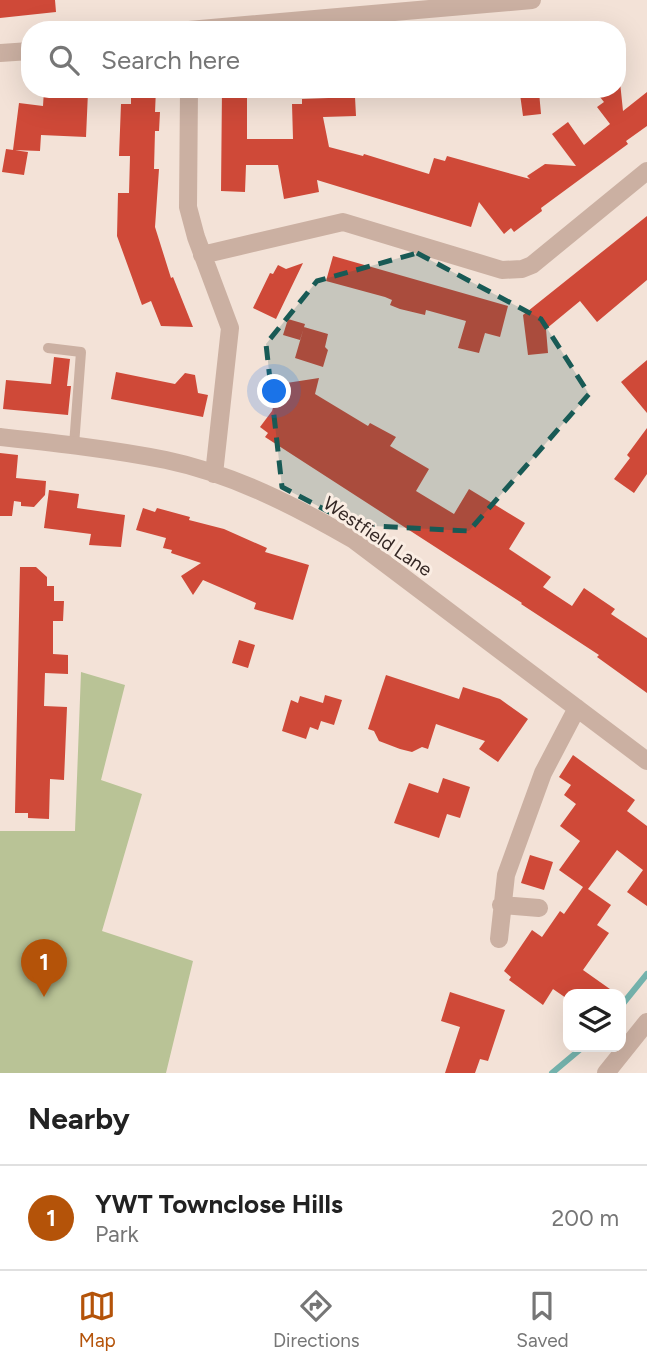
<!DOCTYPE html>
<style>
body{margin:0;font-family:Figtree,sans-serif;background:#f2f2f2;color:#222}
.controls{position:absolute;right:21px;bottom:21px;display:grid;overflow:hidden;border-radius:14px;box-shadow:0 7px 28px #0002}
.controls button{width:63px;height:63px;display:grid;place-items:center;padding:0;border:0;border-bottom:2px solid #e0e0e0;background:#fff;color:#222;font:35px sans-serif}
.you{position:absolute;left:275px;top:392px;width:24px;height:24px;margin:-18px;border:5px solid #fff;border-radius:50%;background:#1a73e8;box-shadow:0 0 0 10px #1a73e833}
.badge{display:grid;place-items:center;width:46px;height:46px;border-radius:50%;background:#b45309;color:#fff;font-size:23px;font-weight:700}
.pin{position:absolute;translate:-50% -58px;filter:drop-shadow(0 2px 4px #0008)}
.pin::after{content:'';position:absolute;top:37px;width:24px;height:21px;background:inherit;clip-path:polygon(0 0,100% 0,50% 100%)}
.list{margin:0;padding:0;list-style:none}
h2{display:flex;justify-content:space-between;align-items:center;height:91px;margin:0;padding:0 28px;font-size:30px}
h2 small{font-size:23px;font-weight:400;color:#767676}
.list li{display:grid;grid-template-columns:46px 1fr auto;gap:21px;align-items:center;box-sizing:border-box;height:105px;padding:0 28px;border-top:2px solid #e0e0e0}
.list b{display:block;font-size:26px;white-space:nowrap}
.list p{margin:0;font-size:23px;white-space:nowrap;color:#767676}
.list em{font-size:23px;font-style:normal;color:#767676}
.icon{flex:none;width:38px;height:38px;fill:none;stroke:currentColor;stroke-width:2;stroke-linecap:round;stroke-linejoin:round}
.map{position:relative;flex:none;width:647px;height:1073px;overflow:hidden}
.search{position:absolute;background:#fff;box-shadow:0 7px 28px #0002;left:21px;right:21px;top:21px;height:77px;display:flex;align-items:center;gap:18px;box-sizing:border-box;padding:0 24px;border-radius:28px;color:#767676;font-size:26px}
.sheet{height:196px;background:#fff}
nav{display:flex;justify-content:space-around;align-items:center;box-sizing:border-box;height:98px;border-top:2px solid #e0e0e0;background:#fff;font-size:19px;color:#767676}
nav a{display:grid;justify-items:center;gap:4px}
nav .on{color:#b45309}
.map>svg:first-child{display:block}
.green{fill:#b9c396}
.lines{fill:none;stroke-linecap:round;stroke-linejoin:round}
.stream{stroke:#74b2ac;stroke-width:6}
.building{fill:#cf4938}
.lane{stroke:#cbb0a2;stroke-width:10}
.street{stroke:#cbb0a2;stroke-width:18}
.marked{fill:#185a55;fill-opacity:0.2;stroke:#185a55;stroke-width:5;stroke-dasharray:14 9;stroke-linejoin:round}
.labels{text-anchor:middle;stroke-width:6;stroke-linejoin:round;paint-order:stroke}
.street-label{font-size:19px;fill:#352825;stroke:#faede3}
</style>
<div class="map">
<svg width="647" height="1073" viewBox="0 0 647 1073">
<rect width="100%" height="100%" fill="#f3e2d7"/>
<path class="green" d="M 81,672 L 125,685 L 101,780 L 142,794 L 102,931 L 193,961 L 166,1073 L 0,1073 L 0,831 L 75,831 Z"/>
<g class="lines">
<path class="stream" d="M 621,1006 L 647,974
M 552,1073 L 583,1047"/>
</g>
<path class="building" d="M 0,0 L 55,0 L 56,12 L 0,18 Z
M 620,82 L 623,111 L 647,92 L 647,126 L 626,141 L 628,144 L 541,208 L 542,211 L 514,232 L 511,228 L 504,234 L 479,202 L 471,227 L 317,180 L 319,192 L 284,199 L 278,165 L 246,165 L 245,192 L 221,191 L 222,89 L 247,89 L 247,139 L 293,139 L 292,104 L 302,104 L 302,99 L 355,97 L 356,116 L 323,117 L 329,147 L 363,156 L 364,154 L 429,174 L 434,158 L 445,161 L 447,156 L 530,179 L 527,176 L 545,164 L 576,166 L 552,134 L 568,122 L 584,145 L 610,124 L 597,107 L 604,102 L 600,97 L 610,89 L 617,89 L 617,84 Z
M 131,89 L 156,89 L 155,112 L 160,112 L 159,131 L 155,131 L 154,169 L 159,169 L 155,227 L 171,278 L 173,277 L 193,327 L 161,326 L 151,301 L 142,305 L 117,236 L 118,193 L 129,193 L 130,156 L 119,156 L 121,104 L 131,104 Z
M 44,90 L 88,92 L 86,137 L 41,135 L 40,151 L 13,150 L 19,103 L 43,106 Z
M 539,92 L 541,114 L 523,116 L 520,94 Z
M 6,149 L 28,152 L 24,175 L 2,172 Z
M 647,216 L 647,280 L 597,322 L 580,301 L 546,329 L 548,353 L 528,355 L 523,315 Z
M 333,256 L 508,306 L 500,337 L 485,333 L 479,353 L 458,348 L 466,321 L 426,310 L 425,315 L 400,309 L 390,305 L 392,300 L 385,297 L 326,281 Z
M 303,263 L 276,319 L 253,308 L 270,273 L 273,274 L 278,265 L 286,269 Z
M 288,319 L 305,324 L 300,340 L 283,335 Z
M 304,327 L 328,334 L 325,347 L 328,350 L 323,367 L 295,358 Z
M 54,357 L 70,359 L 67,386 L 71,386 L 68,415 L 3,409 L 6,380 L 51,384 Z
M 647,360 L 647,413 L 621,382 Z
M 116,372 L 175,384 L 185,373 L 195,375 L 198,393 L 208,395 L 203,417 L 111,399 Z
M 319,378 L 315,394 L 368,426 L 370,423 L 396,437 L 390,446 L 429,469 L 416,491 L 454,514 L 469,489 L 525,523 L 509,549 L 551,577 L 543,587 L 572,606 L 584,588 L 615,609 L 611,614 L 647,638 L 647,693 L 597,657 L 599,655 L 521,604 L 522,603 L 265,437 L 268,433 L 260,427 L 272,411 L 280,384 Z
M 647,428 L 647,474 L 634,493 L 614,479 L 630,458 L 627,455 Z
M 0,453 L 18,455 L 16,478 L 46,481 L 45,495 L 34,507 L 21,506 L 21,502 L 14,501 L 12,516 L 0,516 Z
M 49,490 L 79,494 L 77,508 L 125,515 L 121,547 L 89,545 L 91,534 L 44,528 Z
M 143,508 L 155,512 L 157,508 L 190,517 L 189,520 L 224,529 L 267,548 L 265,552 L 309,565 L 293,620 L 254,609 L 256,603 L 203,580 L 193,595 L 181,576 L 201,563 L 171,553 L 172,550 L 163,548 L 166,538 L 136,530 Z
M 20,567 L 36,567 L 47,577 L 47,586 L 54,586 L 54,601 L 64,601 L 63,621 L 53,621 L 53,654 L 68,655 L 68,674 L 45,673 L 44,706 L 67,707 L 64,780 L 50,779 L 49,819 L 28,818 L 28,813 L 15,813 Z
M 239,640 L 255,645 L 248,668 L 232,663 Z
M 386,675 L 459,699 L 463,687 L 500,699 L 528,719 L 498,762 L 479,749 L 485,741 L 436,724 L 428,749 L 422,747 L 412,752 L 400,749 L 379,741 L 374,731 L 368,729 Z
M 325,695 L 342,700 L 334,725 L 321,721 L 318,730 L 310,727 L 306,739 L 282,731 L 291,700 L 298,703 L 300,696 L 323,703 Z
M 573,755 L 635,800 L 627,811 L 647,826 L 647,906 L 627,892 L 643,870 L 617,850 L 588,889 L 611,905 L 597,925 L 609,933 L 583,970 L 617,994 L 568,994 L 566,998 L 553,989 L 543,1005 L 509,980 L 511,977 L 504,971 L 532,930 L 542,937 L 560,911 L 564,914 L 583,887 L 559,870 L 580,841 L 560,826 L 576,804 L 564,795 L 571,785 L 559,777 Z
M 443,778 L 470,787 L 460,818 L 447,814 L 439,838 L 394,823 L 409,783 L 438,793 Z
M 530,855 L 553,862 L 544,890 L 521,883 Z
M 450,992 L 505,1010 L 488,1061 L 480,1059 L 475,1073 L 445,1073 L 460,1027 L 441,1021 Z"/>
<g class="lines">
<path class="lane" d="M 48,348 L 81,352 L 74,445"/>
<path class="street" d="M 189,30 L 532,0
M 0,53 L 30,51
M 189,89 L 188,207 L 196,237 L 230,328 L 214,474
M 202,255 L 343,222 L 502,270 L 522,269 L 532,265 L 647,171
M 0,437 C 55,443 111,449 166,460 C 233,474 295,506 354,540 L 647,761
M 501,905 L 539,908
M 499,939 L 506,875 L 543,773 L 577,708
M 606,1073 L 647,1022"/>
</g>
<path class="marked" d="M 417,253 L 541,319 L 589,394 L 469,531 L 354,525 L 282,487 L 266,344 L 317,281 Z"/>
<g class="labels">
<g class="street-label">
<text transform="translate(378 536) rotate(34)" y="7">Westfield Lane</text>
</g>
</g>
</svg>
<div class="controls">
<button><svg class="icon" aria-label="layers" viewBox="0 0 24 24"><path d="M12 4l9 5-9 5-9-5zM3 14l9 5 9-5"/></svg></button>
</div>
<div class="you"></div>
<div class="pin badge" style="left:44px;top:997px">1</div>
<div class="search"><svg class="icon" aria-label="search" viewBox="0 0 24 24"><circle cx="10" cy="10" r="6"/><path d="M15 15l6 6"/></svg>Search here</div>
</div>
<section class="sheet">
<h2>Nearby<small></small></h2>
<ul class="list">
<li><span class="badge">1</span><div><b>YWT Townclose Hills</b><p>Park</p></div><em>200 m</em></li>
</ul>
</section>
<nav>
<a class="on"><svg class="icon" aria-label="map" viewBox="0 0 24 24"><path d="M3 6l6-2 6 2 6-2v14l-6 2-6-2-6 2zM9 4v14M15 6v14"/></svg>Map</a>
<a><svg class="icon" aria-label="directions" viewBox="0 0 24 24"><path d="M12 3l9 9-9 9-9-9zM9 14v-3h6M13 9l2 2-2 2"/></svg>Directions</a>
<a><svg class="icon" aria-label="saved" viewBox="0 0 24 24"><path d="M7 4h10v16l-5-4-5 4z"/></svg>Saved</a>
</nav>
